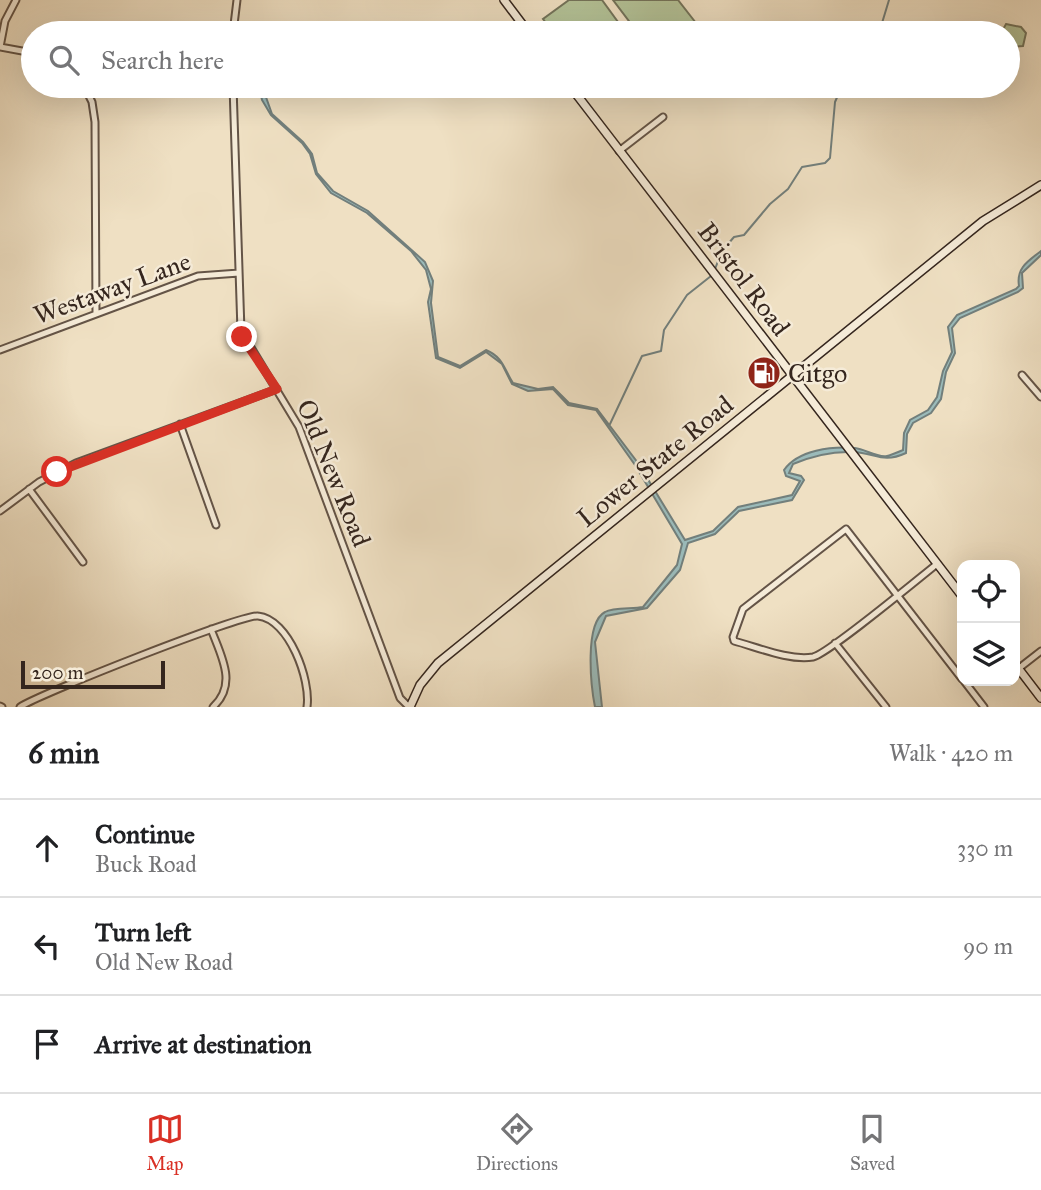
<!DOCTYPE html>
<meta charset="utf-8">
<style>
body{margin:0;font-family:"IM FELL Great Primer",serif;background:#f2f2f2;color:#202124}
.controls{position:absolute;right:21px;bottom:21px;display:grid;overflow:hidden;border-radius:14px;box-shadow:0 7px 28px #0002}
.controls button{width:63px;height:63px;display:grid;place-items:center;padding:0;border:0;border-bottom:2px solid #e0e0e0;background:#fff;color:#202124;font:35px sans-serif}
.scale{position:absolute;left:21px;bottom:18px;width:144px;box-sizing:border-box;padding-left:7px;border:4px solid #35261e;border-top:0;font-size:19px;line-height:24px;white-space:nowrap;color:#35261e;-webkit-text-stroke:5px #f5ebd8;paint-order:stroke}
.stop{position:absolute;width:21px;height:21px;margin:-16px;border:5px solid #d93025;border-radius:50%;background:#fff}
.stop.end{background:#d93025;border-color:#fff;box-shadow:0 2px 7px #0008}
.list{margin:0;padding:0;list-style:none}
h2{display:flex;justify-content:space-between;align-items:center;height:91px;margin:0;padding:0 28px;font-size:30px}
h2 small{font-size:23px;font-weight:400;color:#757577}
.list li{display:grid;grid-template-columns:46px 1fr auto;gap:21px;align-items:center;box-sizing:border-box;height:98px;padding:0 28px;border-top:2px solid #e0e0e0}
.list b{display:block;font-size:26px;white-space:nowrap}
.list p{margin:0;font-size:23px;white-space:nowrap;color:#757577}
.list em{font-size:23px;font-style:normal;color:#757577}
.icon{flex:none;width:38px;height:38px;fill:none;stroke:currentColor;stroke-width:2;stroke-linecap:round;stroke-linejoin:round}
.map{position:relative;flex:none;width:1041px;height:707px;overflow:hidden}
.search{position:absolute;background:#fff;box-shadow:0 7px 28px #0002;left:21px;right:21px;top:21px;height:77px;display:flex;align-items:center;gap:18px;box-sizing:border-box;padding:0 24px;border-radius:38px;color:#757577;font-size:26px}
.sheet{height:385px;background:#fff}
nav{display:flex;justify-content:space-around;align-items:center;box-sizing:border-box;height:98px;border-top:2px solid #e0e0e0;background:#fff;font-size:19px;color:#757577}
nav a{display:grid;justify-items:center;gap:4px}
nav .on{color:#d93025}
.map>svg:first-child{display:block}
.green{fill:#b4c398;stroke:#74745b;stroke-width:2}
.water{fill:#9bbbba;stroke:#727f7c;stroke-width:2}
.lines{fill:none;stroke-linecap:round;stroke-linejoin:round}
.stream{stroke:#727f7c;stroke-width:2}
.street-casing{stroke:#645447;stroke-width:9}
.secondary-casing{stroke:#35261e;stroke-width:10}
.street{stroke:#f5ebd8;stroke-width:5}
.secondary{stroke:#f5ebd8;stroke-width:7}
.route{stroke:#d93025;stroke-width:9}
.labels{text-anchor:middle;stroke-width:5;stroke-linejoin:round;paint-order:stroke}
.street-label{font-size:26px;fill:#35261e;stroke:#f5ebd8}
.poi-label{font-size:26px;fill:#35261e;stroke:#f5ebd8;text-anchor:start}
</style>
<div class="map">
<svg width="1041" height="707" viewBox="0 0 1041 707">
<rect width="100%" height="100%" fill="#efe0c3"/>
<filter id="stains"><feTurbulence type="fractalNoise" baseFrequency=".00286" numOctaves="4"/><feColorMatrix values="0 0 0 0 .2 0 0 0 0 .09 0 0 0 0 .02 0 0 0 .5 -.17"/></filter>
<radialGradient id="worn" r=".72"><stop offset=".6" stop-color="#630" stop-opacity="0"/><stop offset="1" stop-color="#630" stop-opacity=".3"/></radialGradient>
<path class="green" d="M 569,0 L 602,0 L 626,33 L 554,33 L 543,19 Z
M 613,0 L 678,0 L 696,23 L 683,33 L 638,33 Z
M 1006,24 L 1021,27 L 1026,33 L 1023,46 L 1008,47 L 1008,33 L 1001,33 Z"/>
<path class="water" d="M 259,86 L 262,86 L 272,114 L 303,142 L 312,154 L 317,173 L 333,191 L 368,211 L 425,262 L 433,281 L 431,303 L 438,357 L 460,366 L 486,350 C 503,357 504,369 513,383 L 538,389 L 553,387 L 569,403 L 597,409 L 638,463 L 685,540 L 713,531 L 738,507 L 792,495 L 800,481 L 786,476 L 784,470 C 798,450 832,446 855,448 C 865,449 877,458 887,456 C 892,455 898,452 903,450 L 904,433 L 910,420 L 928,410 L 937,397 L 943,371 L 952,352 L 948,327 L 957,315 L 1016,289 L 1019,286 C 1016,268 1028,261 1041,251 L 1041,255 L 1022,273 L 1023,288 L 1018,292 L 960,318 L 952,328 L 955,353 L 946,372 L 941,399 L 931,413 L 913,423 L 907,434 L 906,453 C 882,464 876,453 853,452 C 832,451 812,456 793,464 L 789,473 L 801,476 L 804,480 L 792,500 L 739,511 L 715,534 L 688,543 L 680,570 L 647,608 L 606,616 L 595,642 L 602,707 L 595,707 C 591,687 584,623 605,612 C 613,607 632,609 643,607 L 677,565 L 682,544 L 635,465 L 596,410 L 568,405 L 553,389 L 528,391 L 512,384 L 502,364 L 486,352 L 460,368 L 436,358 L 428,302 L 431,289 L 426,270 L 411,251 L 367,213 L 331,193 L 316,174 L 310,154 L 302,143 L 271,115 L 262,100 Z"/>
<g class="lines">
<path class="stream" d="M 879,33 L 889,0
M 715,269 L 722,251 L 734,237 L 744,235 L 770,204 L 788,189 L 802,167 L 825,163 L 830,158 L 835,102 L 842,86
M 610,424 L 642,356 L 661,351 L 664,330 L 687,295 L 711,276"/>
<defs>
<path id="street" d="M 16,0 L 5,21 L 0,47 L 33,53
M 233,33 L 237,0
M 84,86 L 92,102 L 95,122 L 96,314
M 233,86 L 241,331 L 299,427 L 400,698 L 409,707
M 619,151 L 663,117
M 0,350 L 198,276 L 239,273
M 1022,375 L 1041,397
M 180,424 L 216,525
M 29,489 L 83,562
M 0,511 L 39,482 L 76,463 L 277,389
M 937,564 C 918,579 828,654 813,657 C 789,661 757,647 734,641 L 733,637 L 743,609 L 846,529 L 962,679
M 211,629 C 221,656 238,684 213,707
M 835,643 L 886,707
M 1018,669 L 1041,651
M 964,681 L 984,707
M 0,706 L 2,707
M 20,707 C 39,694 242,614 258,616 C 289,619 311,680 307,707"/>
<path id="secondary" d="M 504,0 L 529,33
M 570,86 L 962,596
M 1015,664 L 1041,698
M 410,707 L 420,685 L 438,663 L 983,221 L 1041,185"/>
</defs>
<use href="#street" class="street-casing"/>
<use href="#secondary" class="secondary-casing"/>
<use href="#street" class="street"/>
<use href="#secondary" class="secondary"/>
</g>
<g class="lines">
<path class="route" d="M 57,472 L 277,389 L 242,337"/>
</g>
<defs>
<symbol id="fuel-disc" viewBox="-11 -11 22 22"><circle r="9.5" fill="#8f2418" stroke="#f5ebd8"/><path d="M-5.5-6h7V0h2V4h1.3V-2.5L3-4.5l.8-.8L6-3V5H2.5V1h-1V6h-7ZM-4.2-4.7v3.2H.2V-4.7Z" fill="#fff"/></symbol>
</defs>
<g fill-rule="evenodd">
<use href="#fuel-disc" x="745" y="354" width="38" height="38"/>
</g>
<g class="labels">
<g class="street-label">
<text transform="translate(744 279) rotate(53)" y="9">Bristol Road</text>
<text transform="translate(112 288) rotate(-20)" y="9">Westaway Lane</text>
<text transform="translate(655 461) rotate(-39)" y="9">Lower State Road</text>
<text transform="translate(334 473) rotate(68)" y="9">Old New Road</text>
</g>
<g class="poi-label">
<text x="788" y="382">Citgo</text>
</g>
</g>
<rect width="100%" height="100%" filter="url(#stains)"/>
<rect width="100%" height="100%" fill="url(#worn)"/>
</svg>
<div class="controls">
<button><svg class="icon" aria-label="locate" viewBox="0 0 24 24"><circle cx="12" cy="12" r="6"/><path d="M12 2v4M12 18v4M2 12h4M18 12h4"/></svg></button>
<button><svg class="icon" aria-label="layers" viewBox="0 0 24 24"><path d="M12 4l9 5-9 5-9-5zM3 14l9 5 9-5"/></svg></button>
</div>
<div class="scale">200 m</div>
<div class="stop" style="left:57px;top:472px"></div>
<div class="stop end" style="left:242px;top:337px"></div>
<div class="search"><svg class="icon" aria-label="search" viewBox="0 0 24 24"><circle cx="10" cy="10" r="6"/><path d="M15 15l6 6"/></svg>Search here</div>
</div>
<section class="sheet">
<h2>6 min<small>Walk · 420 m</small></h2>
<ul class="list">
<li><svg class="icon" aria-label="ahead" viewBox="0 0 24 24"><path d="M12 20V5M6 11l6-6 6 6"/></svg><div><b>Continue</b><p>Buck Road</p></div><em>330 m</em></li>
<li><svg class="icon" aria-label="left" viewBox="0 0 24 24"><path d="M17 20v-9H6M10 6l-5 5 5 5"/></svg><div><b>Turn left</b><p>Old New Road</p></div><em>90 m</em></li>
<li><svg class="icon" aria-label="arrive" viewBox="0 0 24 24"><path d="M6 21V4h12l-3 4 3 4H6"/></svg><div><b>Arrive at destination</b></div></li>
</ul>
</section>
<nav>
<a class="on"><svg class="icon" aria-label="map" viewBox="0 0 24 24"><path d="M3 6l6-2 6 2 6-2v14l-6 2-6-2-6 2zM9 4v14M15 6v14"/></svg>Map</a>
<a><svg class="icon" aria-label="directions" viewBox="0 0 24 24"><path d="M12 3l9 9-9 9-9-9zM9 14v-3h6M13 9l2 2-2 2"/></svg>Directions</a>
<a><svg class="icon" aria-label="saved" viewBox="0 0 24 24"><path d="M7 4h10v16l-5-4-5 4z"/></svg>Saved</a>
</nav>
